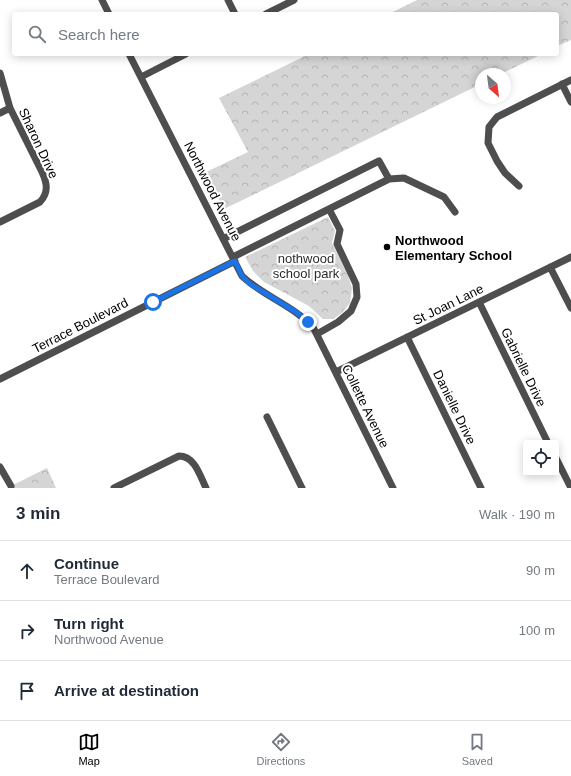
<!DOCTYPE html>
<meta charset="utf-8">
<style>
body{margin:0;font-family:Helvetica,sans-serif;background:#f2f2f3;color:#1f2937}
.controls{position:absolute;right:12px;bottom:12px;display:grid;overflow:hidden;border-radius:4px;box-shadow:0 2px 10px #0003}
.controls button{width:36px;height:36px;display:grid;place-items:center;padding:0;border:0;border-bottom:1px solid #e0e1e3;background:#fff;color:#1f2937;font:20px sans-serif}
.compass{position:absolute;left:475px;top:68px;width:36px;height:36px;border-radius:50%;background:#fff;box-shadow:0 2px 10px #0003;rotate:152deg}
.stop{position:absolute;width:12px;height:12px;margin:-9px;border:3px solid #1a73e8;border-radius:50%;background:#fff}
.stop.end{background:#1a73e8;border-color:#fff;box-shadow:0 1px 4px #0008}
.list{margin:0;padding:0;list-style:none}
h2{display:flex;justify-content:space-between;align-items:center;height:52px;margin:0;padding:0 16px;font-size:17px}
h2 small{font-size:13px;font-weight:400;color:#747a83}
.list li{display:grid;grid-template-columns:26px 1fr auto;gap:12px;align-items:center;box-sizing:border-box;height:60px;padding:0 16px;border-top:1px solid #e0e1e3}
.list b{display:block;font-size:15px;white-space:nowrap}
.list p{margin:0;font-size:13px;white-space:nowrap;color:#747a83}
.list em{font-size:13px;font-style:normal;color:#747a83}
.icon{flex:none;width:22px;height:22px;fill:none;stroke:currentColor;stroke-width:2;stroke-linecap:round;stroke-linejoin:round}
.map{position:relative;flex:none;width:571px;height:488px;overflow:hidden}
.search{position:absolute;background:#fff;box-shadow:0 2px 10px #0003;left:12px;right:12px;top:12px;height:44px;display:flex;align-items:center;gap:10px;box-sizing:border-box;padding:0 14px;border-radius:4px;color:#747a83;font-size:15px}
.sheet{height:232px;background:#fff}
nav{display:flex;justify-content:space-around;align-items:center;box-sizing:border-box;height:56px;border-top:1px solid #e0e1e3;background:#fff;font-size:11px;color:#747a83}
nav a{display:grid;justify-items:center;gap:2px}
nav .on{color:#000}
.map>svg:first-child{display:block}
.forest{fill:url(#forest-crowns)}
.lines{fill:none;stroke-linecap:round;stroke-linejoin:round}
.minor{stroke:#4e4e4e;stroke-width:7}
.route{stroke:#1a73e8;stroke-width:5}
.poi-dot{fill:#000;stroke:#fff;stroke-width:1.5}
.labels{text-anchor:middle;stroke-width:4;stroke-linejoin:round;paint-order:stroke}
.street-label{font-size:13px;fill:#000;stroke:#fff}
.poi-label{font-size:13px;font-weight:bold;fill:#000;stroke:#fff;text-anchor:start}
.park-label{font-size:13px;fill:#2c2c2c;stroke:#fff}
</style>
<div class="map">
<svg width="571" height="488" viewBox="0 0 571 488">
<defs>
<pattern id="forest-crowns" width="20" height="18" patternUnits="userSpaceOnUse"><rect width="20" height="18" fill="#d5d5d5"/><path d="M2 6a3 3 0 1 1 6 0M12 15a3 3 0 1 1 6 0" fill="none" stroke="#b5b5b5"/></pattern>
</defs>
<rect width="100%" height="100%" fill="#fff"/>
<path class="forest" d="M 417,0 L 571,0 L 571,40 L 557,46 L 557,14 L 389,14 Z
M 309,54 L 542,54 L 501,74 L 481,74 L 481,84 L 224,209 L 204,173 L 248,152 L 219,98 Z
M 328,217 L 335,231 L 332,243 L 348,276 L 352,288 L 350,303 L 342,313 L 333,319 L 323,319 L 309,306 L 264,282 L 253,271 L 245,257 Z
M 47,468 L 56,488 L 7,488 Z"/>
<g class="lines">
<path class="minor" d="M 102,0 L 109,14
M 228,0 L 235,14
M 266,14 L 294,0
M 129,54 L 242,276 C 264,297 294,305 314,329 L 393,488
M 0,73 L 10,108 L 42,172 C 47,183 49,192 40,202 L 0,222
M 141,77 L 186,54
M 562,84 L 571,102
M 0,113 L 10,108
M 389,179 L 404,178 L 444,197 L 455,212
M 519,186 L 505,173 L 497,161 L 488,143 L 489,127 L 497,117 L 571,80
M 223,239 L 379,161 L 389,179 L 233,257
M 550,267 L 571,308
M 479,302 L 548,443
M 317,334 L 338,322 L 351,311 L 357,297 L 356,284 L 337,244 L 340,230 L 329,209
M 407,337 L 481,488
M 336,372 L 571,257
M 0,379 L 235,261
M 267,417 L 302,488
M 556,458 L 571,488
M 0,467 L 11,486
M 114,488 L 179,456 C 195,456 200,476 206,488"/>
</g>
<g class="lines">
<path class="route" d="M 153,302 L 235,261 L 242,276 L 250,284 L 296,312 L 308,322"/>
</g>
<circle class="poi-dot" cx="387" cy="247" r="4"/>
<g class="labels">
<g class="street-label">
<text transform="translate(39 143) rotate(65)" y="5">Sharon Drive</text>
<text transform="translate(213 191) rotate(63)" y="5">Northwood Avenue</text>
<text transform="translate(448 304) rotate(-26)" y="5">St Joan Lane</text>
<text transform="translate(80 325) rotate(-27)" y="5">Terrace Boulevard</text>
<text transform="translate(524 367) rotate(64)" y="5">Gabrielle Drive</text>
<text transform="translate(366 406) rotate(64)" y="5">Collette Avenue</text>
<text transform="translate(455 407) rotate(64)" y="5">Danielle Drive</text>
</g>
<g class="poi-label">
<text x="395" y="245">Northwood<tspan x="395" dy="15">Elementary School</tspan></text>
</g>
<g class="park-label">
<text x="306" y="263">nothwood<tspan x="306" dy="15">school park</tspan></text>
</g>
</g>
</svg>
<div class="controls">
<button><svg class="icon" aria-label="locate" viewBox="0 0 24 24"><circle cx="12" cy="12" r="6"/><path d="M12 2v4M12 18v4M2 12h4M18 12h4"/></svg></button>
</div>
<svg class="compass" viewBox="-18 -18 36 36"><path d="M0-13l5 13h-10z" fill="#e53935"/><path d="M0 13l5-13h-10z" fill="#747a83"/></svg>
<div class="stop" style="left:153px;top:302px"></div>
<div class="stop end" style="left:308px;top:322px"></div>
<div class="search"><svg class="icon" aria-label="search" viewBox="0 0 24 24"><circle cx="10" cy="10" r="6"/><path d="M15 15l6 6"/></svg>Search here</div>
</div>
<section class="sheet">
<h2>3 min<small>Walk · 190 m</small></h2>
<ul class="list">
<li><svg class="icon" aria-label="ahead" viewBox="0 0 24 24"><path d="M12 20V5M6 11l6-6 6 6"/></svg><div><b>Continue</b><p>Terrace Boulevard</p></div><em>90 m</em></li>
<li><svg class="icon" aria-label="right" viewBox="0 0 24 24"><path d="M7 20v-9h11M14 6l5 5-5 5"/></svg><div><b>Turn right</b><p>Northwood Avenue</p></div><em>100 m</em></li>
<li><svg class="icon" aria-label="arrive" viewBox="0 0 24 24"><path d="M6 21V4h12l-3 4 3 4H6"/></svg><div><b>Arrive at destination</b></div></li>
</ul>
</section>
<nav>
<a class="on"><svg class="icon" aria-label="map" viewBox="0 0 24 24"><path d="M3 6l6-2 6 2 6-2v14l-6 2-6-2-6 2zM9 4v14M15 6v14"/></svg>Map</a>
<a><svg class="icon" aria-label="directions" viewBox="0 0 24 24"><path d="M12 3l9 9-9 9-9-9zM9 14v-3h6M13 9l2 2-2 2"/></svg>Directions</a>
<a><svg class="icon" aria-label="saved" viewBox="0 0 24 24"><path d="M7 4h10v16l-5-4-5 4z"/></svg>Saved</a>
</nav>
